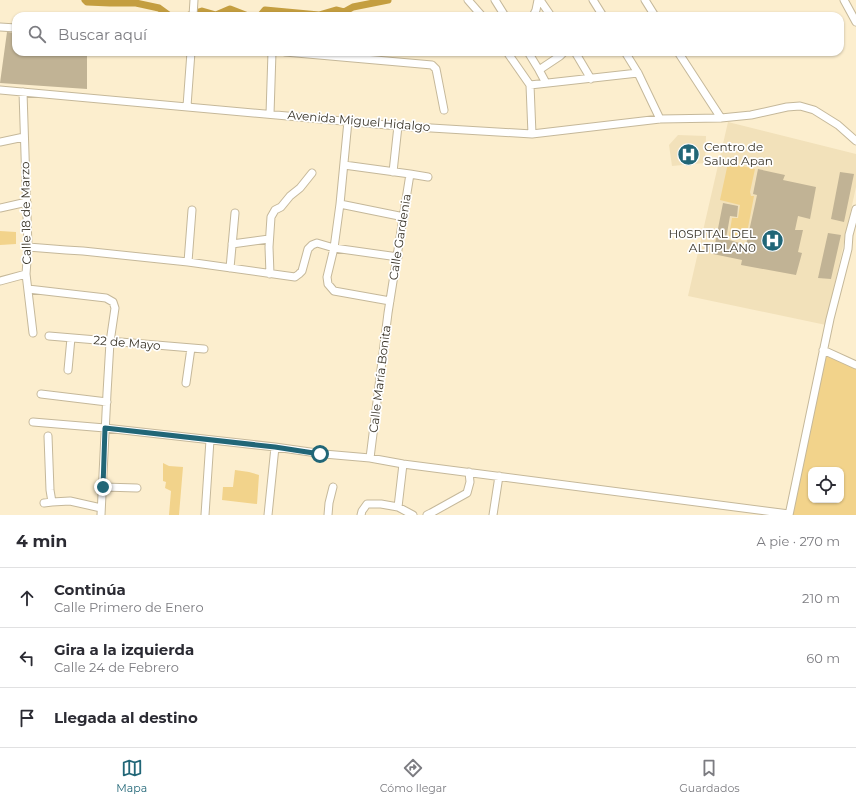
<!DOCTYPE html>
<html lang="es">
<meta charset="utf-8">
<style>
body{margin:0;font-family:Montserrat,sans-serif;background:#f7f7f7;color:#2b2b33}
.controls{position:absolute;right:12px;bottom:12px;display:grid;overflow:hidden;border-radius:8px;box-shadow:0 1px 3px #0004}
.controls button{width:36px;height:36px;display:grid;place-items:center;padding:0;border:0;border-bottom:1px solid #e1e1e2;background:#fff;color:#2b2b33;font:20px sans-serif}
.stop{position:absolute;width:12px;height:12px;margin:-9px;border:3px solid #216677;border-radius:50%;background:#fff}
.stop.end{background:#216677;border-color:#fff;box-shadow:0 1px 4px #0008}
.list{margin:0;padding:0;list-style:none}
h2{display:flex;justify-content:space-between;align-items:center;height:52px;margin:0;padding:0 16px;font-size:17px}
h2 small{font-size:13px;font-weight:400;color:#7c7c81}
.list li{display:grid;grid-template-columns:26px 1fr auto;gap:12px;align-items:center;box-sizing:border-box;height:60px;padding:0 16px;border-top:1px solid #e1e1e2}
.list b{display:block;font-size:15px;white-space:nowrap}
.list p{margin:0;font-size:13px;white-space:nowrap;color:#7c7c81}
.list em{font-size:13px;font-style:normal;color:#7c7c81}
.icon{flex:none;width:22px;height:22px;fill:none;stroke:currentColor;stroke-width:2;stroke-linecap:round;stroke-linejoin:round}
.map{position:relative;flex:none;width:856px;height:515px;overflow:hidden}
.search{position:absolute;background:#fff;box-shadow:0 1px 3px #0004;left:12px;right:12px;top:12px;height:44px;display:flex;align-items:center;gap:10px;box-sizing:border-box;padding:0 14px;border-radius:12px;color:#7c7c81;font-size:15px}
.sheet{height:232px;background:#fff}
nav{display:flex;justify-content:space-around;align-items:center;box-sizing:border-box;height:56px;border-top:1px solid #e1e1e2;background:#fff;font-size:11px;color:#7c7c81}
nav a{display:grid;justify-items:center;gap:2px}
nav .on{color:#216677}
.map>svg:first-child{display:block}
.built{fill:#f2e1ba}
.green{fill:#f2d38b;fill-rule:evenodd}
.lines{fill:none;stroke-linecap:round;stroke-linejoin:round}
.canal{stroke:#c49e40;stroke-width:7}
.building{fill:#c1b395}
.street-casing{stroke:#c5b89a;stroke-width:9}
.street{stroke:#fff;stroke-width:7}
.route{stroke:#216677;stroke-width:5}
.labels{text-anchor:middle;stroke-width:3.5;stroke-linejoin:round;paint-order:stroke}
.street-label{font-size:12px;fill:#383327;stroke:#fff}
.poi-label{font-size:12px;fill:#383327;stroke:#fff;text-anchor:start}
</style>
<div class="map">
<svg width="856" height="515" viewBox="0 0 856 515">
<rect width="100%" height="100%" fill="#fceece"/>
<path class="built" d="M 728,122 L 856,154 L 856,187 L 826,325 L 688,296 Z
M 678,135 L 706,136 L 705,163 L 672,166 L 669,145 Z"/>
<path class="green" d="M 728,163 L 755,169 L 750,192 L 751,196 L 754,196 L 746,238 L 729,236 L 732,218 L 738,218 L 740,205 L 720,200 Z
M 0,231 L 16,232 L 16,244 L 0,245 Z
M 825,352 L 856,366 L 856,515 L 790,515 ZM 811,470 L 841,470 L 841,500 L 811,500 Z
M 163,463 L 169,466 L 183,467 L 179,515 L 169,515 L 171,491 L 165,488 L 166,482 L 163,481 Z
M 235,470 L 249,472 L 259,475 L 257,504 L 222,500 L 223,487 L 233,487 Z"/>
<g class="lines">
<path class="canal" d="M 85,0 L 87,2 L 110,3 L 136,3 L 159,8 L 170,16
M 186,16 L 202,11 L 216,15 L 230,9 L 248,16
M 260,16 L 265,10 L 319,15 L 336,10 L 344,12 L 353,7 L 388,0"/>
</g>
<path class="building" d="M 7,32 L 16,33 L 16,52 L 87,52 L 87,89 L 0,83 Z
M 758,169 L 785,175 L 783,180 L 816,187 L 810,219 L 798,216 L 795,230 L 803,230 L 798,252 L 802,253 L 796,275 L 741,265 L 742,260 L 713,254 L 723,203 L 738,206 L 737,217 L 730,216 L 726,239 L 746,245 L 757,195 L 753,194 Z
M 840,172 L 854,174 L 844,222 L 831,219 Z
M 828,233 L 841,235 L 831,279 L 818,278 Z"/>
<g class="lines">
<defs>
<path id="street" d="M 468,0 L 482,16
M 495,0 L 505,16
M 540,0 L 551,16
M 593,0 L 603,16
M 645,0 L 655,16
M 844,0 L 856,22
M 193,16 L 194,0
M 533,16 L 536,10 L 538,0
M 0,27 L 16,28
M 285,52 L 432,65 L 436,69 L 437,74 L 444,110
M 507,52 L 530,85 L 532,134
M 528,52 L 539,70 L 546,83
M 575,52 L 591,79
M 625,52 L 638,73 L 660,119
M 678,52 L 721,118
M 539,70 L 560,56 L 564,52
M 530,85 L 638,73
M 0,90 L 398,126 L 532,134 L 660,119 L 721,118 L 751,115 L 787,107 L 800,106 L 814,110 L 838,125 L 856,141
M 23,92 L 28,247 L 26,274 L 33,333
M 187,106 L 191,52
M 270,114 L 272,52
M 348,121 L 340,204 L 334,248 L 327,277 L 328,284 L 334,291 L 390,301
M 0,142 L 24,137
M 344,165 L 410,174 L 428,177
M 393,172 L 398,126
M 340,204 L 404,217
M 0,208 L 27,202
M 232,244 L 269,239
M 28,247 L 66,250 L 83,251 L 188,262 L 295,277 L 299,274 L 302,271 L 308,249 L 312,245 L 317,243 L 334,248 L 398,257
M 188,262 L 192,210
M 230,268 L 235,213
M 270,274 L 269,247 L 271,217 L 275,210 L 281,207 L 290,196 L 300,188 L 312,173
M 0,281 L 26,274
M 28,289 L 106,298 L 113,302 L 115,308 L 110,342 L 107,393 L 101,515
M 49,336 L 204,349
M 823,350 L 856,365
M 68,370 L 71,338
M 186,383 L 191,348
M 41,394 L 107,402
M 33,422 L 105,428 L 275,447 L 324,454 L 370,458 L 403,464 L 789,514
M 48,436 L 50,490 L 52,502
M 370,458 L 388,313 L 410,174
M 103,487 L 137,488
M 44,503 L 52,502 L 70,501 L 101,508
M 398,507 L 403,464
M 205,515 L 210,440
M 268,515 L 275,447
M 328,515 L 329,503 L 333,487
M 361,515 L 362,511 L 367,504 L 381,504 L 398,507 L 413,515
M 427,515 L 431,513 L 467,493 L 470,482 L 469,472
M 493,515 L 499,476
M 789,515 L 830,319 L 848,249 L 849,235 L 856,209"/>
</defs>
<use href="#street" class="street-casing"/>
<use href="#street" class="street"/>
</g>
<g class="lines">
<path class="route" d="M 103,487 L 105,428 L 275,447 L 320,454"/>
</g>
<defs>
<symbol id="hospital-disc" viewBox="-11 -11 22 22"><circle r="9.5" fill="#216677" stroke="#fff"/><path d="M-5-5h3v3.5h4V-5h3V5h-3V1.5h-4V5h-3Z" fill="#fff"/></symbol>
</defs>
<g fill-rule="evenodd">
<use href="#hospital-disc" x="676" y="142" width="25" height="25"/>
<use href="#hospital-disc" x="760" y="228" width="25" height="25"/>
</g>
<g class="labels">
<g class="street-label">
<text transform="translate(359 121) rotate(5)" y="4">Avenida Miguel Hidalgo</text>
<text transform="translate(26 213) rotate(-91)" y="4">Calle 18 de Marzo</text>
<text transform="translate(400 237) rotate(-81)" y="4">Calle Gardenia</text>
<text transform="translate(127 343) rotate(5)" y="4">22 de Mayo</text>
<text transform="translate(380 379) rotate(-83)" y="4">Calle María Bonita</text>
</g>
<g class="poi-label">
<text x="704" y="151">Centro de<tspan x="704" dy="14">Salud Apan</tspan></text>
<text x="756" y="238" text-anchor="end">H0SPITAL DEL<tspan x="756" dy="14">ALTIPLAN0</tspan></text>
</g>
</g>
</svg>
<div class="controls">
<button><svg class="icon" aria-label="locate" viewBox="0 0 24 24"><circle cx="12" cy="12" r="6"/><path d="M12 2v4M12 18v4M2 12h4M18 12h4"/></svg></button>
</div>
<div class="stop" style="left:320px;top:454px"></div>
<div class="stop end" style="left:103px;top:487px"></div>
<div class="search"><svg class="icon" aria-label="search" viewBox="0 0 24 24"><circle cx="10" cy="10" r="6"/><path d="M15 15l6 6"/></svg>Buscar aquí</div>
</div>
<section class="sheet">
<h2>4 min<small>A pie · 270 m</small></h2>
<ul class="list">
<li><svg class="icon" aria-label="ahead" viewBox="0 0 24 24"><path d="M12 20V5M6 11l6-6 6 6"/></svg><div><b>Continúa</b><p>Calle Primero de Enero</p></div><em>210 m</em></li>
<li><svg class="icon" aria-label="left" viewBox="0 0 24 24"><path d="M17 20v-9H6M10 6l-5 5 5 5"/></svg><div><b>Gira a la izquierda</b><p>Calle 24 de Febrero</p></div><em>60 m</em></li>
<li><svg class="icon" aria-label="arrive" viewBox="0 0 24 24"><path d="M6 21V4h12l-3 4 3 4H6"/></svg><div><b>Llegada al destino</b></div></li>
</ul>
</section>
<nav>
<a class="on"><svg class="icon" aria-label="map" viewBox="0 0 24 24"><path d="M3 6l6-2 6 2 6-2v14l-6 2-6-2-6 2zM9 4v14M15 6v14"/></svg>Mapa</a>
<a><svg class="icon" aria-label="directions" viewBox="0 0 24 24"><path d="M12 3l9 9-9 9-9-9zM9 14v-3h6M13 9l2 2-2 2"/></svg>Cómo llegar</a>
<a><svg class="icon" aria-label="saved" viewBox="0 0 24 24"><path d="M7 4h10v16l-5-4-5 4z"/></svg>Guardados</a>
</nav>
